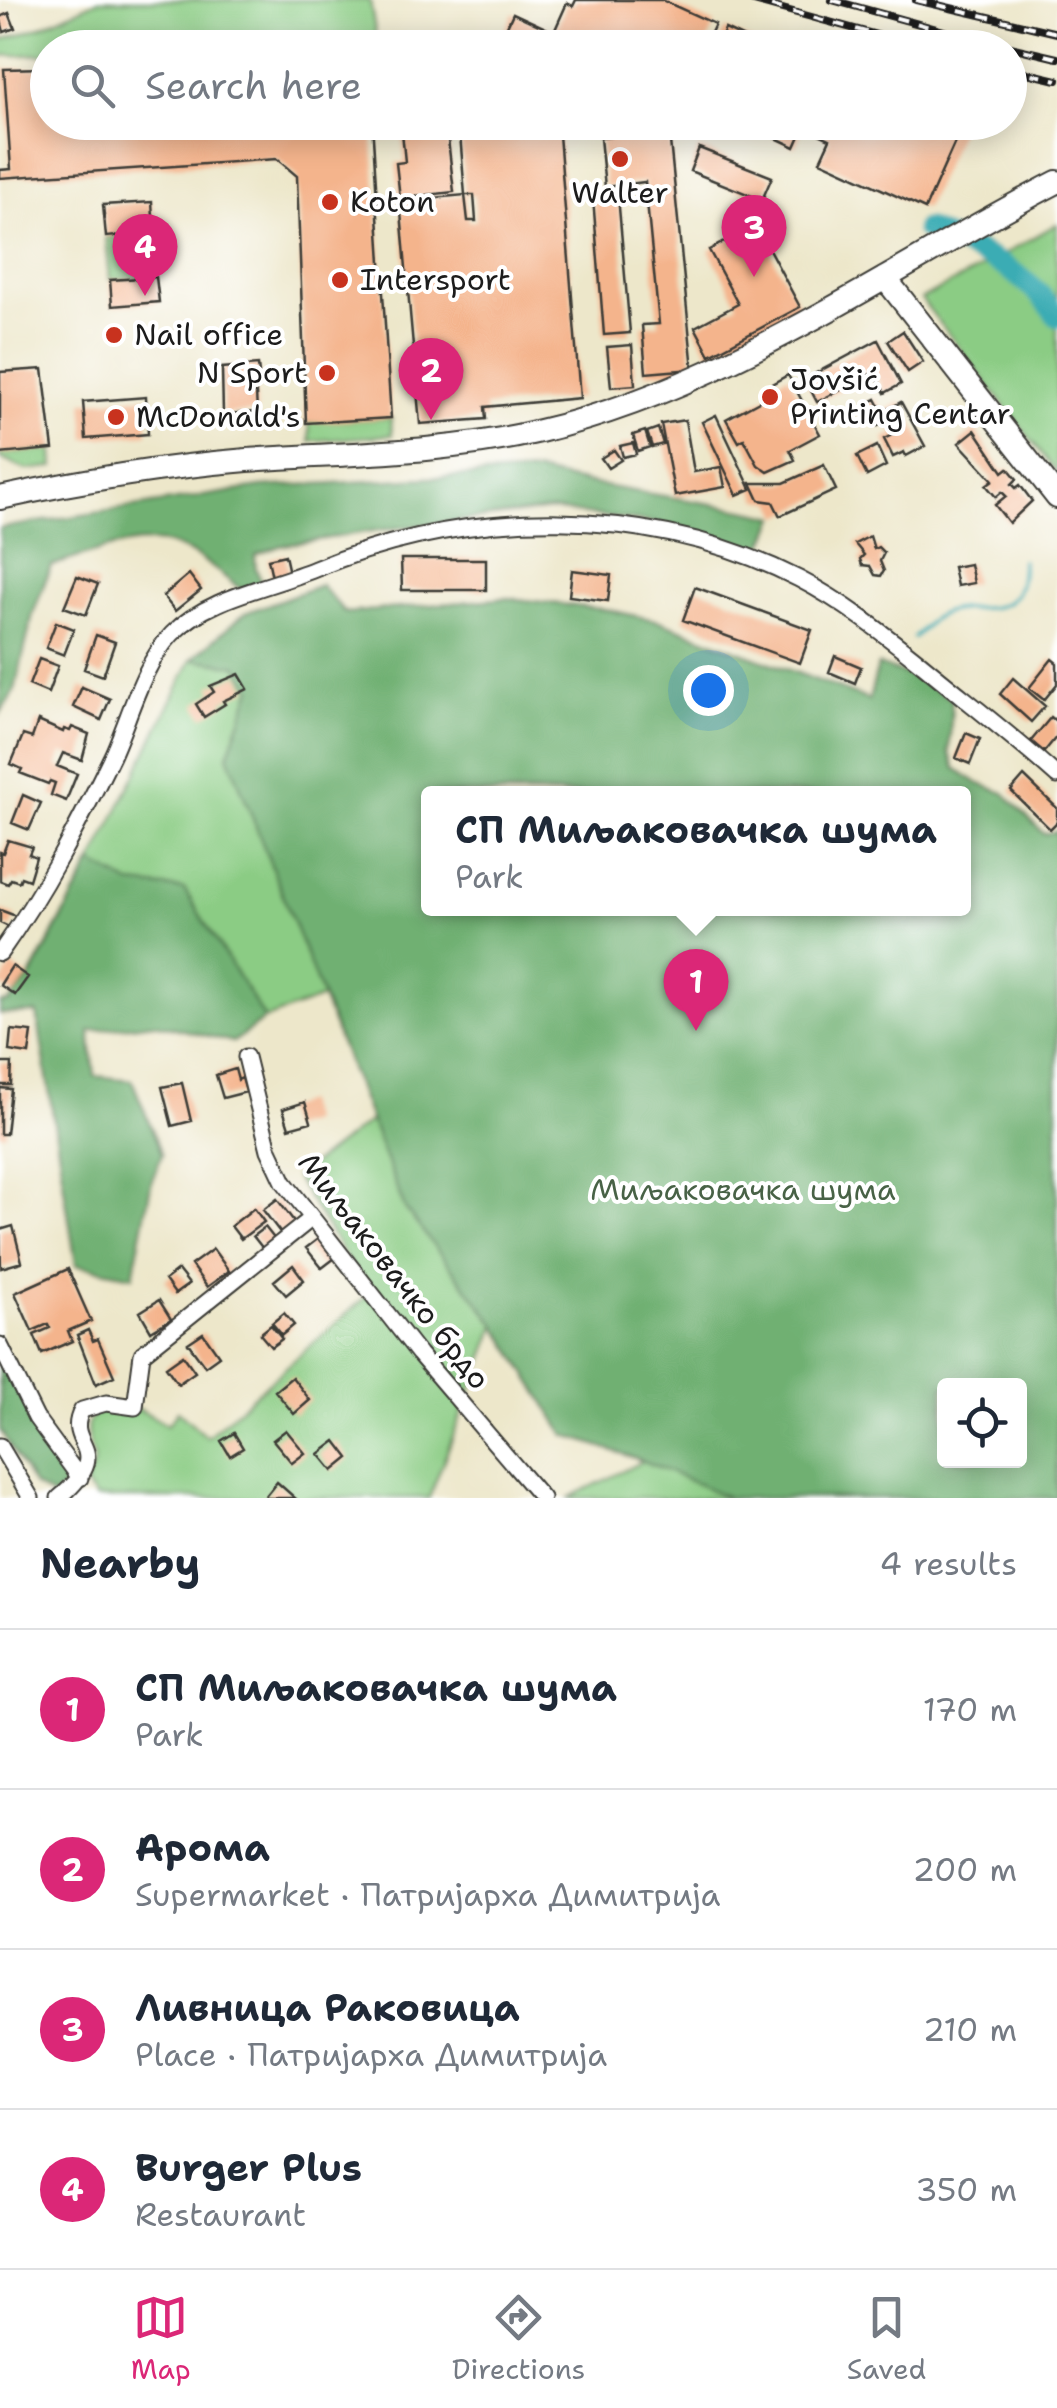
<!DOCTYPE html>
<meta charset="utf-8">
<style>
body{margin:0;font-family:"Shantell Sans",sans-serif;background:#f2f2f3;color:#1f2937}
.controls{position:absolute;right:30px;bottom:30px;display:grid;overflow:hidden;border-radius:10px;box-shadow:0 5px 25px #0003}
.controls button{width:90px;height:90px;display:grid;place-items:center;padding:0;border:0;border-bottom:2px solid #e0e1e3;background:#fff;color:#1f2937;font:50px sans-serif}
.you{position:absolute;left:708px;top:690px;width:35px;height:35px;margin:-25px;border:8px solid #fff;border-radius:50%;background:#1a73e8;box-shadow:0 0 0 15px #1a73e833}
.badge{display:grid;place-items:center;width:65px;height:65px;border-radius:50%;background:#db2777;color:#fff;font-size:32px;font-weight:700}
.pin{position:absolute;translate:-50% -82px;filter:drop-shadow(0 2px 5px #0008)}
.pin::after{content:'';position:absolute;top:52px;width:35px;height:30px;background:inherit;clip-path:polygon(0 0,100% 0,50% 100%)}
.popup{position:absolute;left:421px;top:786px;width:550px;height:130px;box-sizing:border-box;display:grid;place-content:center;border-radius:10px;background:#fff;filter:drop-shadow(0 2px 8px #0005);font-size:32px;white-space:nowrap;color:#747a83}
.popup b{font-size:38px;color:#1f2937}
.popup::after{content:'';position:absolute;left:50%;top:100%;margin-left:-20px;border:20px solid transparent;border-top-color:#fff}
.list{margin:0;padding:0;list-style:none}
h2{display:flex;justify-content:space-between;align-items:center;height:130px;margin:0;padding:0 40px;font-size:42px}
h2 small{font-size:32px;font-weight:400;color:#747a83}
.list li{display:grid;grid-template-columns:65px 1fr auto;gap:30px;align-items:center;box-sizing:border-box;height:160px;padding:0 40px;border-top:2px solid #e0e1e3}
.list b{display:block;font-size:38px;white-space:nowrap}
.list p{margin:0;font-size:32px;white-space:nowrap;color:#747a83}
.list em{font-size:32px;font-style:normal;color:#747a83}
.icon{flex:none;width:55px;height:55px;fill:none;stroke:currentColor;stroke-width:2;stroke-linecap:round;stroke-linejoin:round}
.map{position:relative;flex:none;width:1057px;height:1498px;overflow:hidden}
.search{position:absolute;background:#fff;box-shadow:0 5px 25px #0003;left:30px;right:30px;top:30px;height:110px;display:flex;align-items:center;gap:25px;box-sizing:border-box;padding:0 35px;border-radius:55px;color:#747a83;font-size:38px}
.sheet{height:770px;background:#fff}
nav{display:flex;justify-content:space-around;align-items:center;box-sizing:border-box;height:140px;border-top:2px solid #e0e1e3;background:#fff;font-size:28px;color:#747a83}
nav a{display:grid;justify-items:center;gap:5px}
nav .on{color:#db2777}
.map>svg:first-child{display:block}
.green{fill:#8bcc84;stroke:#547450;stroke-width:2.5;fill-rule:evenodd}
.forest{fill:#70b072;stroke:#466647;stroke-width:2.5;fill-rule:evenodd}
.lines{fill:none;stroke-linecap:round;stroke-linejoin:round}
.stream{stroke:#3aacb4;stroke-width:4}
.river{stroke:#3aacb4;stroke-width:22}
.building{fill:#f4b48c}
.minor-casing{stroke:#3b3a36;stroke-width:19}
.secondary-casing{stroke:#3b3a36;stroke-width:26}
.minor{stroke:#fff;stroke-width:15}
.secondary{stroke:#fff;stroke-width:22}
.rail-casing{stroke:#1c1c1c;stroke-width:8}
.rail{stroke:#fff;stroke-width:4;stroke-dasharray:11;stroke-linecap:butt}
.poi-dot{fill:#c8321e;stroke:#fff;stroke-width:4}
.labels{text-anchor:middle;stroke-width:8;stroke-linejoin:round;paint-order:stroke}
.poi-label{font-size:30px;fill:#1c1c1c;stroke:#fff;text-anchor:start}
.park-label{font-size:30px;fill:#486246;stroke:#fff}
.street-label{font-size:30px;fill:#1c1c1c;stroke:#fff}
</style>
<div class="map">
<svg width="1057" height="1498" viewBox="0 0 1057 1498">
<rect width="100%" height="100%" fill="#fff"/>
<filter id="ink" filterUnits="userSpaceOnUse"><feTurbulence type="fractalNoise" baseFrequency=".01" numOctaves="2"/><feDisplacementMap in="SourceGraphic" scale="20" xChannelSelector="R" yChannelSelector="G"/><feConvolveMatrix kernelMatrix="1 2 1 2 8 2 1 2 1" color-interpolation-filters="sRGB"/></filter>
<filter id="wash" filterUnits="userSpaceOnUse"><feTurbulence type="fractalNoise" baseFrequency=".0048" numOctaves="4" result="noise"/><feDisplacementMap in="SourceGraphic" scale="40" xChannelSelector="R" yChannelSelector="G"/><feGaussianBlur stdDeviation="2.25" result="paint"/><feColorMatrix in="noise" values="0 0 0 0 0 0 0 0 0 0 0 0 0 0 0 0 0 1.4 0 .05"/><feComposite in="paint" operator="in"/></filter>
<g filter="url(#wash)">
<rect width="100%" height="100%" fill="#ede7ca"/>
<path class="green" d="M 99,0 L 367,0 L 370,1 L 376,36 L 166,47 L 48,48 L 47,54 L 0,56 L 0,41 L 40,27 Z
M 1057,224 L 1057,310 L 1028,277 L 1003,255 Z
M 154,233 L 156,277 L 110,280 L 106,237 Z
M 991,263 L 1025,285 L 1057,324 L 1057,473 L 921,299 Z
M 391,418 L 392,435 L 310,441 L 309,422 Z
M 53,449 L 54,467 L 26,470 L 0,458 L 0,454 Z
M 321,585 L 345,613 L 508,598 L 609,610 L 659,621 L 869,700 L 878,665 L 913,677 L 952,699 L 949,751 L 955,768 L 977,783 L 1004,793 L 1044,834 L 1057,831 L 1057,1498 L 568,1498 L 643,1461 L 563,1431 L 496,1326 L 429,1498 L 95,1498 L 85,1485 C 101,1452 89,1460 87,1431 C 86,1408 122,1403 138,1409 C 148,1413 158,1420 167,1425 L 178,1411 L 207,1437 L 369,1294 L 295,1177 L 371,1120 L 322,998 L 265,1019 L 233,1042 L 29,978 L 92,863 L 192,659 L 245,613 ZM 428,794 L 964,794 L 964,908 L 428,908 ZM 944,1386 L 1020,1386 L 1020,1460 L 944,1460 Z"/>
<path class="forest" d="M 537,472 C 616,492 697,498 776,517 L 761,552 L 654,523 L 551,510 L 373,531 L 280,546 L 255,555 L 256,569 L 262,583 L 242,590 C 222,576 199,554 176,546 C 137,533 88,555 51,566 L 33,614 L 15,690 L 0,714 L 0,528 L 260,487 Z
M 321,585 L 345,613 L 508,598 L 609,610 L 659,621 L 869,700 L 878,665 L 913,677 L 952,699 L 949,751 L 955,768 L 977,783 L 1004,793 L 1044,834 L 1057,831 L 1057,1498 L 729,1498 L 644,1461 L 565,1435 L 496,1325 L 405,1209 L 228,755 L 252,688 L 237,666 L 192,659 L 245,613 ZM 428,794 L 964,794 L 964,908 L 428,908 ZM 944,1386 L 1020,1386 L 1020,1460 L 944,1460 Z
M 92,863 L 131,884 L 184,889 L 265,1019 L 233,1042 L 154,1023 L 90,1031 L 95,1076 L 132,1080 L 162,1154 L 152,1180 L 133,1276 L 76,1265 L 37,1013 L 0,1014 L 0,1003 L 9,1002 L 32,975 Z
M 0,1360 L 74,1478 L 53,1497 L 34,1486 L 0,1430 Z"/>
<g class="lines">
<path class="stream" d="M 914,638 C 921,631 929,620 937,616 C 972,596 1023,631 1022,561"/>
<path class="river" d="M 926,229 C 977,251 1024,268 1057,316"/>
</g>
<g id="blocks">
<path class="building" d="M 576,0 L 662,0 L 715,24 L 704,48 L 531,48 L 503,35 L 513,13 L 554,32 L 567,3 L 573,6 Z
M 9,13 L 15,28 L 4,32 L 0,17 Z
M 725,29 L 753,42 L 750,48 L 717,48 Z
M 45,68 L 48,122 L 372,122 L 391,418 L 306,423 L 297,176 L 277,159 L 0,178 L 0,170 L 11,169 L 4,69 Z
M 401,122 L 446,122 L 454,192 L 400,198 L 396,163 L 405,162 Z
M 459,122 L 558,122 L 580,398 L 485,407 L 486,419 L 420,424 L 400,201 L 465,195 L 468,221 L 476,221 L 474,195 L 465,195 Z
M 742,122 L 788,122 L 803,129 L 795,147 Z
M 793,122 L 964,122 L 925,209 L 820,161 L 830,139 Z
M 669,131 L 693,369 L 646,373 L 642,325 L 659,324 L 645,182 L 605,187 L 600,138 Z
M 699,148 L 772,177 L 762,200 L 690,171 Z
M 618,196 L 630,333 L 604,335 L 593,198 Z
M 152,202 L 154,233 L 106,237 L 103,205 Z
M 756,225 L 800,307 L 710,355 L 695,327 L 738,304 L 709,250 Z
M 156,277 L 159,302 L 112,306 L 110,280 Z
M 903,331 L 923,362 L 908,372 L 888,341 Z
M 878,340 L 901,384 L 885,393 L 874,372 L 817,402 L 805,379 Z
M 632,345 L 635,385 L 611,387 L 607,347 Z
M 258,365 L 260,382 L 248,382 L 249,394 L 256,393 L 257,412 L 223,414 L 222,368 Z
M 43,369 L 53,449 L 0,454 L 0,372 Z
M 788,375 L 820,434 L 790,450 L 795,460 L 768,472 L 758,465 L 744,439 L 739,442 L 726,419 L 772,394 L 768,386 Z
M 146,397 L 148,434 L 86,439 L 83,402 Z
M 876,399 L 883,412 L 901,402 L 925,446 L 906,456 L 904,452 L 893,457 L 884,439 L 894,434 L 887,421 L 878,426 L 866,404 Z
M 716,415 L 751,489 L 737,495 L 702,422 Z
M 685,420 L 694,472 L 721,467 L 725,487 L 675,496 L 661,424 Z
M 658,428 L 663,444 L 652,447 L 647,432 Z
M 975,430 L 1003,472 L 1008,468 L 1017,479 L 1012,484 L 1016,488 L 1020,485 L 1032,501 L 1009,523 L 995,505 L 1006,496 L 1002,492 L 996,497 L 986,485 L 993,480 L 959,443 Z
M 645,431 L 650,447 L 638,451 L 633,435 Z
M 633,443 L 636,454 L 623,457 L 620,446 Z
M 877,446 L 886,466 L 867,476 L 857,456 Z
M 614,450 L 621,460 L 608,468 L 601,458 Z
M 824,465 L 836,490 L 780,516 L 773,502 L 759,500 L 751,483 L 784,483 Z
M 870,536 L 874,549 L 878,547 L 884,553 L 880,561 L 884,571 L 881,576 L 875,575 L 870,566 L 862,565 L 860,559 L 864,555 L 855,544 Z
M 285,555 L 289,573 L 272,577 L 268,559 Z
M 401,559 L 486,559 L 486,590 L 402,590 Z
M 970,564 L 974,583 L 957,586 L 953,567 Z
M 572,570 L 611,575 L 608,601 L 569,596 Z
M 189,574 L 201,590 L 175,611 L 163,596 Z
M 77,576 L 98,584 L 86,615 L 64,607 Z
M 695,587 L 812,630 L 800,663 L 683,620 Z
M 56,622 L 74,629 L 64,655 L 46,648 Z
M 96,635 L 115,642 L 103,676 L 84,669 Z
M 835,656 L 861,667 L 855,683 L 829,672 Z
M 39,659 L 58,666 L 48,693 L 29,685 Z
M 1052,659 L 1057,663 L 1057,684 L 1044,700 L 1029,688 Z
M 239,674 L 248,689 L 223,701 L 225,704 L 204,717 L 196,704 L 214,692 L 210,686 Z
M 1013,678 L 1045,706 L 1031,722 L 1000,694 Z
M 82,687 L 110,699 L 101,720 L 73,707 Z
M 1051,717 L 1057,722 L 1057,736 L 1044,752 L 1031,741 Z
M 38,721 L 63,732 L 64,729 L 70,731 L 72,727 L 89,734 L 82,760 L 63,753 L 57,766 L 77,774 L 66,801 L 51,795 L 55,783 L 50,781 L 48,784 L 20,773 L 22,769 L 11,764 L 23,735 L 32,738 Z
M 966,733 L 980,739 L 970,764 L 956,758 Z
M 1024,776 L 1057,808 L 1057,822 L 1050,829 L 1011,791 Z
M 23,795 L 41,803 L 29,830 L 12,823 Z
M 8,840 L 32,847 L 29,854 L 36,857 L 29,880 L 21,877 L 19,882 L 11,879 L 8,884 L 0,881 L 0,852 L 3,853 Z
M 0,910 L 16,916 L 11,928 L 0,923 Z
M 12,966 L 28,977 L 15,995 L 0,985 Z
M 11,1030 L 32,1032 L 29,1054 L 9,1051 Z
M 0,1063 L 12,1063 L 11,1085 L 0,1085 Z
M 235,1069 L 238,1080 L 242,1078 L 246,1092 L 223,1098 L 216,1075 Z
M 182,1083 L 191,1121 L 172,1126 L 162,1087 Z
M 0,1088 L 11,1089 L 6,1134 L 0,1134 Z
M 305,1102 L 311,1122 L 289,1128 L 283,1109 Z
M 277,1199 L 296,1224 L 282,1235 L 263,1210 Z
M 254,1208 L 264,1222 L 241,1239 L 231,1226 Z
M 13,1226 L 22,1262 L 1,1268 L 0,1230 Z
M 265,1227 L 276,1241 L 264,1250 L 253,1236 Z
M 323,1235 L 339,1255 L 322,1268 L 306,1248 Z
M 213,1249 L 229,1271 L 207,1287 L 191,1265 Z
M 293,1265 L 304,1280 L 286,1295 L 274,1281 Z
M 68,1269 L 91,1321 L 68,1331 L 72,1341 L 42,1354 L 34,1335 L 50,1328 L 48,1324 L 32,1331 L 15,1293 Z
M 178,1270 L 189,1284 L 175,1294 L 165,1280 Z
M 159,1300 L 171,1319 L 151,1331 L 140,1312 Z
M 284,1313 L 294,1325 L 282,1335 L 272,1323 Z
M 271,1325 L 282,1339 L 271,1347 L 260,1334 Z
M 88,1330 L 93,1341 L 98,1339 L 114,1376 L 96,1384 L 77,1335 Z
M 203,1333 L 219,1356 L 205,1366 L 188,1343 Z
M 183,1355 L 195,1372 L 178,1384 L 166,1367 Z
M 292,1377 L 310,1400 L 294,1414 L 275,1391 Z
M 286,1430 L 305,1453 L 292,1463 L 273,1440 Z
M 234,1433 L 243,1448 L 230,1456 L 221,1441 Z
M 336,1441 L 349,1458 L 333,1471 L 319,1454 Z
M 277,1482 L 295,1498 L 264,1498 Z"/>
</g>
</g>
<g filter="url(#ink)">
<use href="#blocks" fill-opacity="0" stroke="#3b3a36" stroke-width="2.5"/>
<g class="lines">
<defs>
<path id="minor" d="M 0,953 C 44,891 79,824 112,756 C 130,717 142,665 172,634 C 208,597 269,588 315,569 C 468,506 650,503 799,579 C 844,602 884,634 923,665 C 968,702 1014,737 1057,776
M 246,1057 L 269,1150 L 284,1182 L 419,1354 L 542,1498
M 0,1345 L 36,1418 L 80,1478
M 0,1446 L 31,1498
M 59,1498 C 118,1448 62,1446 82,1410 L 106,1403 L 135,1407 L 142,1354 L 312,1218"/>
<path id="secondary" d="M 885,278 L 1057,497
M 0,498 C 82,480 163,467 247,460 C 345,453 444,454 540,431 C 728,387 888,269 1057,182"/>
</defs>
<use href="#minor" class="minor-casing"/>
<use href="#secondary" class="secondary-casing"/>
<use href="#minor" class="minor"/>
<use href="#secondary" class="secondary"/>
<defs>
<path id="rail" d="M 750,0 L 924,48
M 832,0 L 955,34 L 1057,58
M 916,0 L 1057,33
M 1010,69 L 1057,80"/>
</defs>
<use href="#rail" class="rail-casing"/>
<use href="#rail" class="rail"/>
</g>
</g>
<g class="poi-dot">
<circle cx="620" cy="159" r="10"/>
<circle cx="330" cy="202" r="10"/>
<circle cx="340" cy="280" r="10"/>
<circle cx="114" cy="335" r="10"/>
<circle cx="327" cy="373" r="10"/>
<circle cx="770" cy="397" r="10"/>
<circle cx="116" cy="417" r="10"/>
</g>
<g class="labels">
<g class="poi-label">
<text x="620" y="203" text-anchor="middle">Walter</text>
<text x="350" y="212">Koton</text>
<text x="360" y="290">Intersport</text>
<text x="134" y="345">Nail office</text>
<text x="307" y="383" text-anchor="end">N Sport</text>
<text x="790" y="390">Jovšić<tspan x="790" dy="34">Printing Centar</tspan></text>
<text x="136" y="427">McDonald's</text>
</g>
<g class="park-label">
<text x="743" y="1200">Миљаковачка шума</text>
</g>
<g class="street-label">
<text transform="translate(394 1271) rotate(52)" y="10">Миљаковачко брдо</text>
</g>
</g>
</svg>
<div class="controls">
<button><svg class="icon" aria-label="locate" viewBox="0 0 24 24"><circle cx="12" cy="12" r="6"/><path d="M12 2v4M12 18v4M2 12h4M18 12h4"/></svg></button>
</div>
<div class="you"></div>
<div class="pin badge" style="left:696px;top:1031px">1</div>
<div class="popup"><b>СП Миљаковачка шума</b>Park</div>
<div class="pin badge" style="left:431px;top:420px">2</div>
<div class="pin badge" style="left:754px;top:277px">3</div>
<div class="pin badge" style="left:145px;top:296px">4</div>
<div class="search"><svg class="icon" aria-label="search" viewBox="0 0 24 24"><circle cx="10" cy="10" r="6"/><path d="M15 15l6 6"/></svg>Search here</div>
</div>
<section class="sheet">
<h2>Nearby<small>4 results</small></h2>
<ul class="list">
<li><span class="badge">1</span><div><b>СП Миљаковачка шума</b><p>Park</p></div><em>170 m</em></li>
<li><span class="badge">2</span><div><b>Арома</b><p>Supermarket · Патријарха Димитрија</p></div><em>200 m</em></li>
<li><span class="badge">3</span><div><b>Ливница Раковица</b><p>Place · Патријарха Димитрија</p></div><em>210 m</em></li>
<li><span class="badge">4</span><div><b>Burger Plus</b><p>Restaurant</p></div><em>350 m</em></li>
</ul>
</section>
<nav>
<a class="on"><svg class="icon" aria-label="map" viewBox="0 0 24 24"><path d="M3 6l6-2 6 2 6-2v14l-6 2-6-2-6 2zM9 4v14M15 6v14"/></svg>Map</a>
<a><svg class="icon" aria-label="directions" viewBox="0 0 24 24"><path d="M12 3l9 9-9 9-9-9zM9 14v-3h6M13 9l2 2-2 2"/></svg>Directions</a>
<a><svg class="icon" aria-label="saved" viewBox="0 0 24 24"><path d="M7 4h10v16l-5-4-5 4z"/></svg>Saved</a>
</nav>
